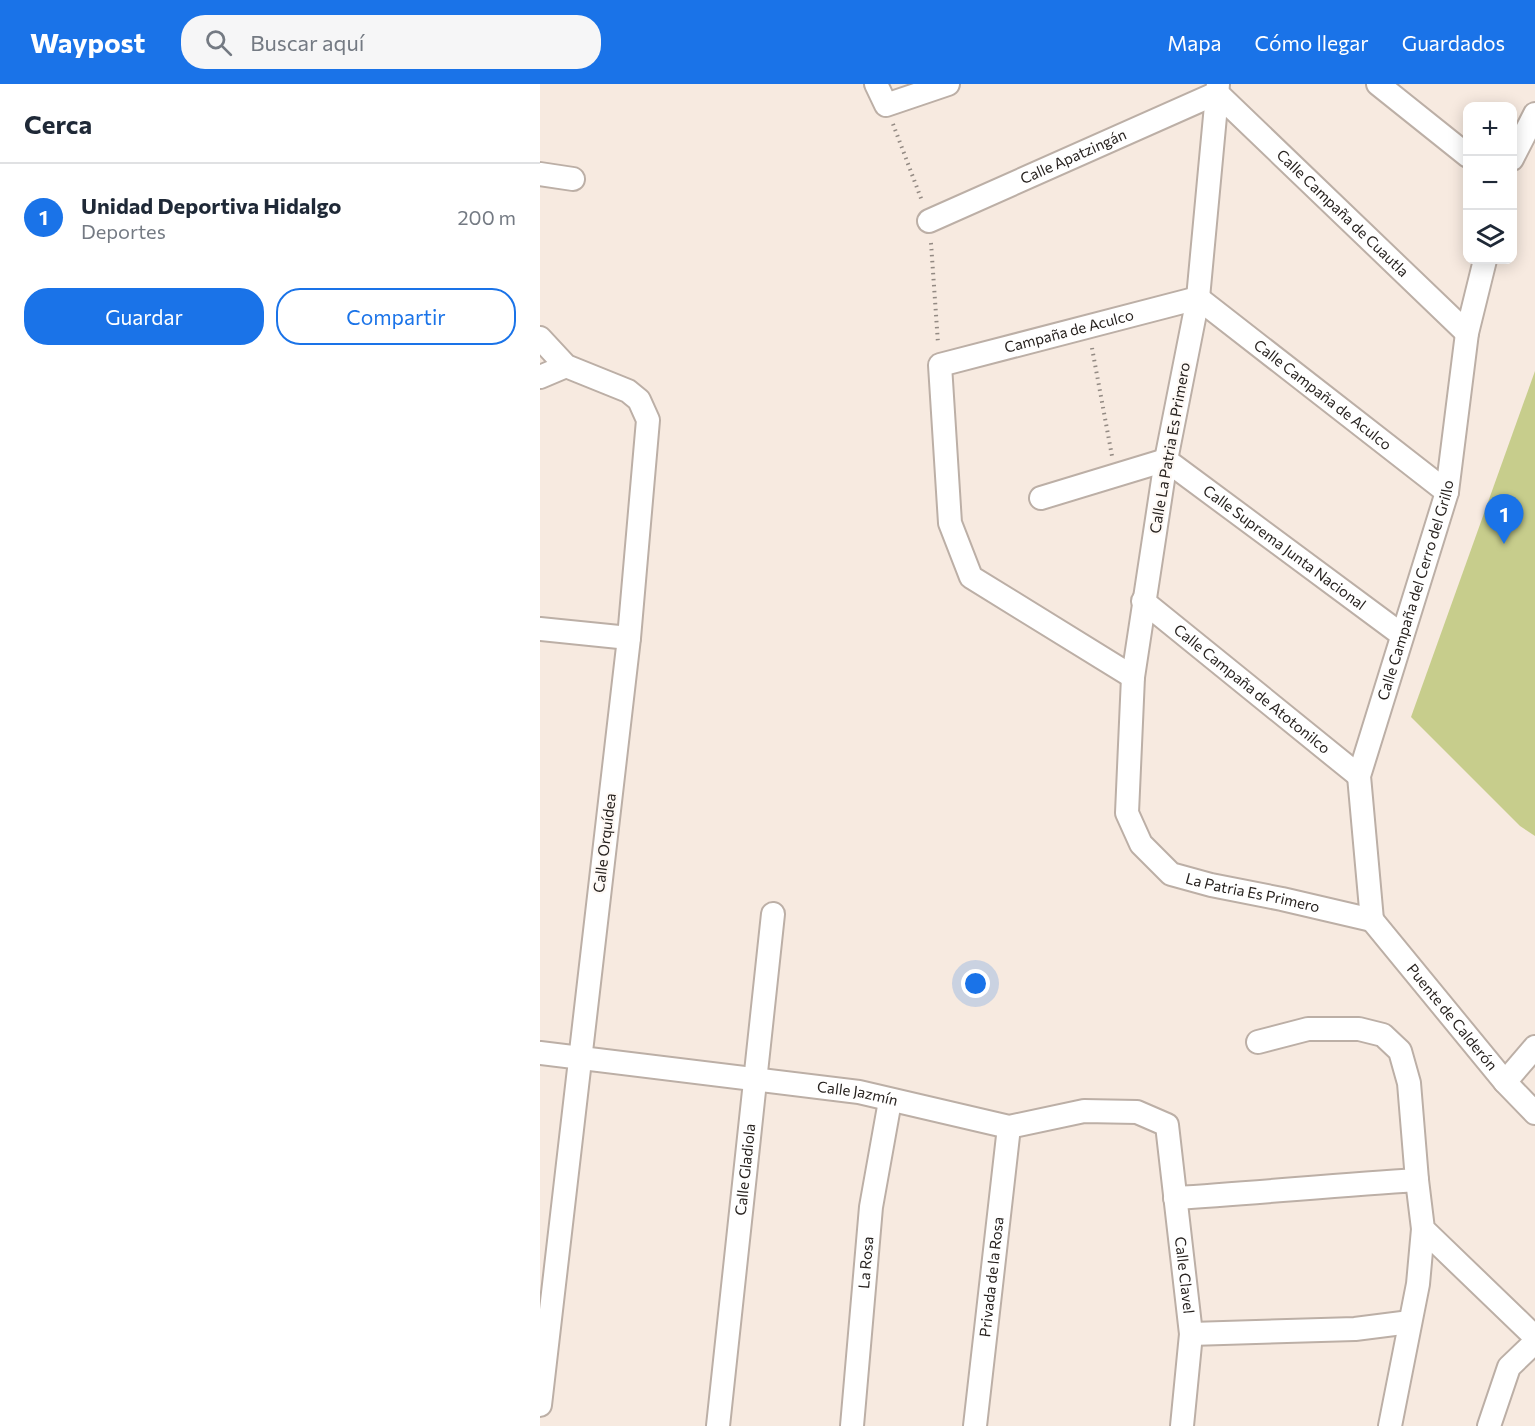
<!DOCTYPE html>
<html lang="es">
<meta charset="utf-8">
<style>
body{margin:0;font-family:Commissioner,sans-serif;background:#f6f6f7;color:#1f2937}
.controls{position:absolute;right:18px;top:18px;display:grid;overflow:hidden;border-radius:12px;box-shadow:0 3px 15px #0003}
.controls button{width:54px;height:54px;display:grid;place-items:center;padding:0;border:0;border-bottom:2px solid #e0e1e3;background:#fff;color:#1f2937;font:30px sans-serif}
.you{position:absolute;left:436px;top:900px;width:21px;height:21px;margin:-15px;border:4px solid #fff;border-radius:50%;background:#1a73e8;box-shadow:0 0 0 9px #1a73e833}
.badge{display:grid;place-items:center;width:39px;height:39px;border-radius:50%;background:#1a73e8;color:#fff;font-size:20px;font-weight:700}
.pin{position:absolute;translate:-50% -50px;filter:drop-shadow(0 2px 3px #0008)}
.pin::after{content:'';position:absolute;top:32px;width:21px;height:18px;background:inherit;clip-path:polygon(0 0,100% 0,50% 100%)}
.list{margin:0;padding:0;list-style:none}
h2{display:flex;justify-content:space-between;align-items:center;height:78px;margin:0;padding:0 24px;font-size:26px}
h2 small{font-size:20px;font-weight:400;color:#747a83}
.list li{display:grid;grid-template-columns:39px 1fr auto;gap:18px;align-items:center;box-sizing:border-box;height:108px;padding:0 24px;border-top:2px solid #e0e1e3}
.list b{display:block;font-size:22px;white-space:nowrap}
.list p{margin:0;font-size:20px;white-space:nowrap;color:#747a83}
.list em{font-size:20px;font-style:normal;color:#747a83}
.actions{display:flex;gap:12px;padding:18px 24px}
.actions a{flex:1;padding:14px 0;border:2px solid #1a73e8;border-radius:24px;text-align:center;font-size:21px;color:#1a73e8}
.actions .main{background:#1a73e8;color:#fff}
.icon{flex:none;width:33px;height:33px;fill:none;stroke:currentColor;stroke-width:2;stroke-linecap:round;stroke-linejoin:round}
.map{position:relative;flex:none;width:995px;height:1342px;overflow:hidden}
header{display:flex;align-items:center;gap:36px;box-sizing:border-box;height:84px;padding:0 30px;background:#1a73e8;color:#fff}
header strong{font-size:28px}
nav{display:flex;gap:33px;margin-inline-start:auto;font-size:21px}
.search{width:420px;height:54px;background:#f6f6f7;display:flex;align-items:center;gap:15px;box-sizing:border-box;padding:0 21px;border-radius:24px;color:#747a83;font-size:22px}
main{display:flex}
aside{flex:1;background:#fff}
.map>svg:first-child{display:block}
.green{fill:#c7cd8c}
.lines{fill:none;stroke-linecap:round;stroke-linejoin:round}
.minor-casing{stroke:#bcafa6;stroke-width:26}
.path{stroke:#938a83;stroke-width:4;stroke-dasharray:1.5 4.5;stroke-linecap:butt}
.minor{stroke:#fff;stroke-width:22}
.labels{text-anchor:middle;stroke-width:4.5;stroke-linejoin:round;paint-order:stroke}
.street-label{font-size:15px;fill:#27221f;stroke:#fef9f5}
</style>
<header>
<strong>Waypost</strong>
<div class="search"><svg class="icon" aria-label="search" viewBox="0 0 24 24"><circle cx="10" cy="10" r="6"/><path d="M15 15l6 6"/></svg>Buscar aquí</div>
<nav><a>Mapa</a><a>Cómo llegar</a><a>Guardados</a></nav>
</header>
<main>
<aside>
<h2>Cerca<small></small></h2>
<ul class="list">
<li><span class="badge">1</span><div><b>Unidad Deportiva Hidalgo</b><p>Deportes</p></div><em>200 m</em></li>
</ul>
<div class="actions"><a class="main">Guardar</a><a>Compartir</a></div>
</aside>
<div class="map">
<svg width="995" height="1342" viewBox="0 0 995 1342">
<rect width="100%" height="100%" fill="#f7eae0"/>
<path class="green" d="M 995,287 L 995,752 L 980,742 L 871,633 Z"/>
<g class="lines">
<defs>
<g id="minor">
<path d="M 336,0 L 346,21 L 408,0"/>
<path id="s1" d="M 678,0 L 658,214 L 626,376 L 593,593 L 587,729 L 601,760 L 631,790 L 671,801 L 742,815 L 832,836"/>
<path d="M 838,0 L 928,72"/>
<path d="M 972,75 L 995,30"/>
<path d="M 0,90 L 33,95"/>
<path id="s2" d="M 389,137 L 677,9 L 927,249"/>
<path d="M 0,254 L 26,282 L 88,307 L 99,316 L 108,336 L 89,554 L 0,1321"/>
<path d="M 0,293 L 26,282"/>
<path id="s3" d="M 501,414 L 626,376 L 862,551"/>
<path id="s4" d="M 603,517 L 819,692"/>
<path d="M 0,545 L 89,554"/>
<path id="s5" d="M 593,593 L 431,493 L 410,439 L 400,281 L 658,214 L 907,408"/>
<path id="s6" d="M 832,836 L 819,692 L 907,408 L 927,249 L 945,176"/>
<path id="s7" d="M 832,836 L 965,998 L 995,1029"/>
<path d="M 718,958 L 768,945 L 819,945 L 843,951 L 860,967 L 869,999 L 877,1096"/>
<path id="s8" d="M 0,969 L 319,1008 L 469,1043 L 544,1027 L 597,1028 L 627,1041 L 651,1250 L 642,1342"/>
<path d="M 965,998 L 995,963"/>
<path d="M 635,1114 C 716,1109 796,1101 877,1096 L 883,1145 L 995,1253"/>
<path d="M 651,1250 L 815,1245 L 870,1238"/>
<path id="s9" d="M 178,1342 L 233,830"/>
<path id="s10" d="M 312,1342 L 331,1123 L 350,1017"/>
<path id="s11" d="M 435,1342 L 469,1043"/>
<path d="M 850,1342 L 878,1200 L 883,1145"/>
<path d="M 949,1342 L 969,1283 L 995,1258"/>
</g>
</defs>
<use href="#minor" class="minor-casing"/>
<path class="path" d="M 353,40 L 382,117
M 391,159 L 398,259
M 552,264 L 572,372"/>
<use href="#minor" class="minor"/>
</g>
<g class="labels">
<g class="street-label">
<text dy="5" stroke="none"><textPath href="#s2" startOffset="158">Calle Apatzingán</textPath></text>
<text dy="5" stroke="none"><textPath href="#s2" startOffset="489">Calle Campaña de Cuautla</textPath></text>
<text dy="5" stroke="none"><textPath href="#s5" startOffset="540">Campaña de Aculco</textPath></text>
<text dy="5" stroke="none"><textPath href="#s5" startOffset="831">Calle Campaña de Aculco</textPath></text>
<text transform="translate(630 364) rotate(-80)" y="5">Calle La Patria Es Primero</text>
<text dy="5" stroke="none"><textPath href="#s3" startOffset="278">Calle Suprema Junta Nacional</textPath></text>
<text dy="5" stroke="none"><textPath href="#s6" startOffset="339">Calle Campaña del Cerro del Grillo</textPath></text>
<text dy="5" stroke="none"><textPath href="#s4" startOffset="140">Calle Campaña de Atotonilco</textPath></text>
<text transform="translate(65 759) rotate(-83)" y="5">Calle Orquídea</text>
<text dy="5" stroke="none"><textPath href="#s1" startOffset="896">La Patria Es Primero</textPath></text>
<text dy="5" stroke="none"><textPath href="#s7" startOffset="126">Puente de Calderón</textPath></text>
<text dy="5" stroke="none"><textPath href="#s8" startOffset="320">Calle Jazmín</textPath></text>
<text dy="5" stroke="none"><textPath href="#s9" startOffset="258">Calle Gladiola</textPath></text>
<text dy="5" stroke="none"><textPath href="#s10" startOffset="164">La Rosa</textPath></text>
<text dy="5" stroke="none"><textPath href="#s8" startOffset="789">Calle Clavel</textPath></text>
<text dy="5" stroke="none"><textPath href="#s11" startOffset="150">Privada de la Rosa</textPath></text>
</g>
</g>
</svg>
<div class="controls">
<button>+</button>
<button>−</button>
<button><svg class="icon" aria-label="layers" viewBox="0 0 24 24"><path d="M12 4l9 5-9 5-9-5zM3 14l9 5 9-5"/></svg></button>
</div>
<div class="you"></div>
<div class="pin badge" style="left:964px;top:460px">1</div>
</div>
</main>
